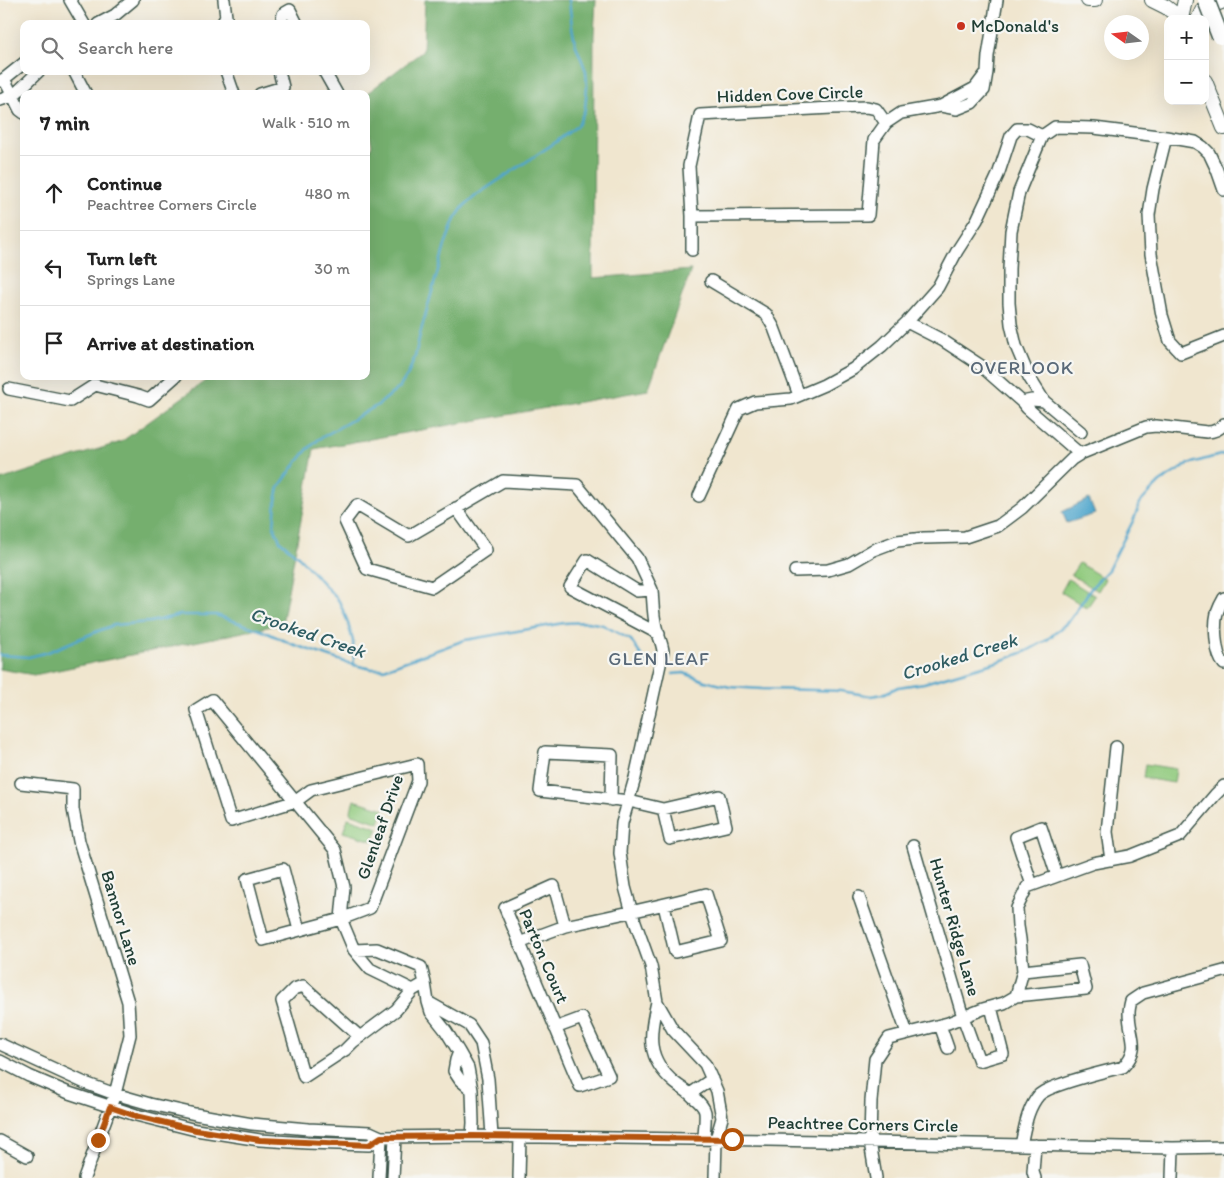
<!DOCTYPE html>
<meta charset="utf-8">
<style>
body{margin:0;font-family:Itim,sans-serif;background:#f6f6f6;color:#222}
.controls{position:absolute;right:15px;top:15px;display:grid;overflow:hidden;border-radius:10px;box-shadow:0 5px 20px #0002}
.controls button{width:45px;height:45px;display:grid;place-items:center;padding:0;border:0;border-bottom:1px solid #e0e0e0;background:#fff;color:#222;font:25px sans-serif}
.compass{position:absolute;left:1104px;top:15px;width:45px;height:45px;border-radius:50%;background:#fff;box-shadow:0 5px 20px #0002;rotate:284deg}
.stop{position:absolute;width:15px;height:15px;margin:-11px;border:4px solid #b45309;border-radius:50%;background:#fff}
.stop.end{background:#b45309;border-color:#fff;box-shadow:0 1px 5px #0008}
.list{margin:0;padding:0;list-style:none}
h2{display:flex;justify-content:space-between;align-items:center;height:65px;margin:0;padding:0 20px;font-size:21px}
h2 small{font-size:16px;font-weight:400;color:#767676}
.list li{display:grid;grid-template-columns:32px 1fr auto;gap:15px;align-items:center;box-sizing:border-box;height:75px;padding:0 20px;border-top:1px solid #e0e0e0}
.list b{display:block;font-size:19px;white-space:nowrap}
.list p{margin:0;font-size:16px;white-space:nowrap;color:#767676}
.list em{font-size:16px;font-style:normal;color:#767676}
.icon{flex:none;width:28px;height:28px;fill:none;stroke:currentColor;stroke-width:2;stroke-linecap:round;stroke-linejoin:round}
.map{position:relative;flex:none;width:1224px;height:1178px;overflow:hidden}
.search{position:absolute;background:#fff;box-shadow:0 5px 20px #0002;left:20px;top:20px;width:350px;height:55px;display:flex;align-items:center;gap:12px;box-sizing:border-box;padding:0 18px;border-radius:10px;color:#767676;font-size:19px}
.panel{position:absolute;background:#fff;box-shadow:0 5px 20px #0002;left:20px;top:90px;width:350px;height:290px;border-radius:10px}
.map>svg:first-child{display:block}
.green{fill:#92cb7f;stroke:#58845a}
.forest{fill:#75af6e;stroke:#4a7651}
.water{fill:#50a6cc;stroke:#387280}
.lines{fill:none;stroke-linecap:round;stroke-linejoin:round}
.stream{stroke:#50a6cc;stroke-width:2.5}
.minor-casing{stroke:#3e564b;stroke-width:14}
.major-casing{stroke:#3e564b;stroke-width:16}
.minor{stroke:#fff;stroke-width:11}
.major{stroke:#fff;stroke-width:14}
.highway-bridge-casing{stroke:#3e564b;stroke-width:19;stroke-linecap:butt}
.highway-bridge{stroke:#fff;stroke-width:16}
.route{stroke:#b45309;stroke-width:6}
.poi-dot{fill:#c8321e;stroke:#f6f6f2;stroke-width:2}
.labels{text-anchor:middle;stroke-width:4.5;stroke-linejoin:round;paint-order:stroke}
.poi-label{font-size:18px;fill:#1f3d34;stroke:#f6f6f2;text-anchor:start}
.street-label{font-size:18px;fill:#1f3d34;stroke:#f6f6f2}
.neighbourhood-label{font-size:19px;letter-spacing:1px;fill:#596978;stroke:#f6f6f2}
.water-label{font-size:19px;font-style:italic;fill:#2e5c62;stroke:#f6f6f2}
</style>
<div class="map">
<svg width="1224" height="1178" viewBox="0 0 1224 1178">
<rect width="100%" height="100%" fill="#f6f6f2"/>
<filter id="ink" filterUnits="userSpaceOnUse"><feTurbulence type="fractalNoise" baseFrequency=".02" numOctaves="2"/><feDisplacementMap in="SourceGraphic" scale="10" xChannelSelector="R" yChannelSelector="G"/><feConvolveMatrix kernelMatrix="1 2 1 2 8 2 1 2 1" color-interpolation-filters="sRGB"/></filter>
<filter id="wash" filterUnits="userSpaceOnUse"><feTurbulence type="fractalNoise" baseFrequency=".0096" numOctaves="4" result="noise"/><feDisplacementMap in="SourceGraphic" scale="20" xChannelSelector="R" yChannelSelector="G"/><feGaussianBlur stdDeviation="1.12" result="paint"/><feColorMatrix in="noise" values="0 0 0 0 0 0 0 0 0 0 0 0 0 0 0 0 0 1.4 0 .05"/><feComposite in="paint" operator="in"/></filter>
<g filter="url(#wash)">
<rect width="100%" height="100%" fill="#f0e6cf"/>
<path class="green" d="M 1079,563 L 1105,579 L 1098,591 L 1071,575 Z
M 1068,579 L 1095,596 L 1087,608 L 1061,592 Z
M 1145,764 L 1176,769 L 1174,783 L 1143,778 Z
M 354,800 L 384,809 L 379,823 L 350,813 Z
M 348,818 L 378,828 L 373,841 L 343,832 Z"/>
<path class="forest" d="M 425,0 L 596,0 L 594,35 L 593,278 L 691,270 L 648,390 L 314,449 L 282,624 L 34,675 L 0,669 L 0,480 L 121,442 L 212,376 L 366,376 L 366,159 L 372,145 L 366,117 L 366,94 L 423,51 Z"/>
<path class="water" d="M 1089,499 L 1095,514 L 1067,523 L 1062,512 Z"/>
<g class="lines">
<path class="stream" d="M 0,655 L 29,657 L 48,652 L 98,631 L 114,625 L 150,622 L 180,615 L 216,615 L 263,631 L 292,644 L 354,665 L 372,669 L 384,669 L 465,640 L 564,623 L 588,622 L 603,625 L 631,640 L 649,668
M 354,665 L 353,641 L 347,620 L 339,601 L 299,557 L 280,541 L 274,526 L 276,501 L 279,487 L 294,466 L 307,450 L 319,439 L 378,405 L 399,388 L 408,374 L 415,357 L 420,334 L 446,242 L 455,219 L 464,206 L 478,194 L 556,142 L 578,125 L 585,109 L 587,86 L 586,71 L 575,43 L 572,27 L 569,0
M 673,674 L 684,673 L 705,681 L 730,687 L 762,689 L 814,690 L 841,691 L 871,696 L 883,694 L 898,687 L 924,683 L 997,662 L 1027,651 L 1047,640 L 1070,620 L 1092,587 L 1108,570 L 1134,519 L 1140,503 L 1150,492 L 1160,482 L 1188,464 L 1224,454"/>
</g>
</g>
<g filter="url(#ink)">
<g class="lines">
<defs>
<path id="minor" d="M 70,0 L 84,24
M 98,24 L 115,15 L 133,0
M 222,24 L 226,17 L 224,0
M 281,24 L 283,14 L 290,10 L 297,24
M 74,71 L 86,94
M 226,71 L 234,94
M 324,71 L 337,94
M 4,79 L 24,63
M 0,81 L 4,79 L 13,96 L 39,71
M 260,94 L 283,87 L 279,71
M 0,100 L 13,96 L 20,110 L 24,113
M 941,106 L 957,109 L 972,103 L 984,90 L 987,72 L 988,56 L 997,0
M 1166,137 L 1153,189 L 1149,215 L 1151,254 L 1162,315 L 1170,341 L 1181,353 L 1224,336
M 692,216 L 868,215 L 874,140 L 886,123 L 901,113 L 941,106 L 975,88 L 987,72
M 692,250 L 692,216 L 689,166 L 700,115 L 832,108 L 867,107 L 876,109 L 886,123
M 711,281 L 766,314 L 774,328 L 799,395
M 907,322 L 942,340 L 980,365 L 1022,402 L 1032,400 L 1044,401
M 9,389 L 70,401 L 95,385 L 138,396 L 149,400 L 176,376
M 1022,402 L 1027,408 L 1080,454
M 1081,432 L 1044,401 L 1029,377 L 1016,346 L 1011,324 L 1009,303 L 1009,269 L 1011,231 L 1019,192 L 1042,136 L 1055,127 L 1094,128 L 1166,137 L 1195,142 L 1203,147 L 1209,153 L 1217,170 L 1224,190
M 699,496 L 739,409 L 755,402 L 791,399 L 824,385 L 853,369 L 882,346 L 907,322 L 938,287 L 957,251 L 977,220 L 998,175 L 1011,136 L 1017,129 L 1028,129 L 1042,136
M 456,508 L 486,550 L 432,587 L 367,569 L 345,521 L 357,505 L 409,536 L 503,481 L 577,485 L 637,558 L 652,590
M 795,571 L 828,570 L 849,564 L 873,550 L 897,541 L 924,538 L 965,537 L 998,526 L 1022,508 L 1072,459 L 1080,454 L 1146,427 L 1156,426 L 1207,432 C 1214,432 1219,430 1224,424
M 1224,598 C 1221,603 1219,607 1217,613 C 1214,625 1215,655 1224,664
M 659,634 L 570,587 L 587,560 L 637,591 L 652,590 C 653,602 653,616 656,627 C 658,636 662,642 663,651 L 635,778 L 622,823 L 620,853 L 625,887 L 633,916 L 651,966 L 657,1002 L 673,1030 L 705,1064 L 717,1091 L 722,1118 L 716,1139 L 715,1178
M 21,783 L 73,789 L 73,809 L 79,841 L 128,1002 L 130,1035 L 115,1094 L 84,1178
M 611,800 L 612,755 L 545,752 L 540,791 L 629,801 L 663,809 L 719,796 L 726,826 L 670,839 L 663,809
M 296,801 L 311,790 L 417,764 L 418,781 L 370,908 L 341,919 L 344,887 L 335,850 L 212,700 L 196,710 L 231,821 L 296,801
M 913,846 L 963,1017 L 979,1061 L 1003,1054 L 991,1007
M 1111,860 L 1107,832 L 1116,747
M 1032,885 L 1016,837 L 1041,827 L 1057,876
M 859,897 L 907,1033
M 299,930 L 283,869 L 247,879 L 263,940 L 341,919 L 354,950 L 370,969 L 413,990
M 519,943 L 565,926
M 354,950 L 377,949 L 421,967 L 425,983
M 1016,996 L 1086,989 L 1080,965 L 1023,971
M 428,1002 L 469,1025 L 481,1043 L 488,1079 L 492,1136
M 657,1002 C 649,1035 646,1059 675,1083 C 681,1088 688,1091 693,1097 C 698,1101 704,1106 705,1112 C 706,1120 704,1130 704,1139
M 940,1025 L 948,1048
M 555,1028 L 582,1018 L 609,1076 L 580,1086 L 505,908 L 554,886 L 565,926 C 613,916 659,906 706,894 L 721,941 L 675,952 L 664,905
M 360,1037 L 303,986 L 294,989 L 282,1001 L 304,1077 L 345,1050 L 353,1042 L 396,1010 L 413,990 L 425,983 L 428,1002 L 431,1012 L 446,1031 L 459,1052 L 456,1060 L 454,1071 L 460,1080 L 472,1090 L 473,1123 L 472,1136
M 0,1044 L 85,1083 L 115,1094 L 150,1104 L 195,1114 L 252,1124 L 308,1129 L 370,1132 L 381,1137 L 472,1136 L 768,1140 L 1173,1148 L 1224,1147
M 459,1052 L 468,1068 L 472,1090
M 0,1061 L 29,1076 L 69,1093 L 136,1115 L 196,1130 L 260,1140 L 307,1143 L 369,1145 L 381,1137
M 690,1094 L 712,1079
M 0,1141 L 27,1156
M 1021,1145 C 1025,1127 1027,1109 1039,1095 C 1049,1085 1106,1071 1123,1067 C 1142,1047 1129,1036 1129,1013 C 1129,1009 1130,1005 1131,1001 L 1143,993 L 1224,971
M 379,1178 L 381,1137
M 393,1178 L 395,1137
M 519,1178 L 520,1137
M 876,1178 L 870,1142 L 871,1101 L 875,1059 L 889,1038 L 948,1023 L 983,1009 L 1004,1003 L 1016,996 L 1023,971 L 1020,939 L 1018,926 L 1017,908 L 1027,887 L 1093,863 L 1130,856 L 1180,836 L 1215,795 L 1224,786
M 1035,1178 L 1033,1172 L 1035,1145
M 1172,1178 L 1173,1148"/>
<path id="major" d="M 1088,0 L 1095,0
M 1152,0 L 1166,7 L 1179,17
M 1181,19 L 1185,0
M 1198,19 L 1203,9 L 1224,1
M 1205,81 L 1224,128"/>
</defs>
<use href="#minor" class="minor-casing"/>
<use href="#major" class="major-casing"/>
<use href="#minor" class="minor"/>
<use href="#major" class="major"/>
<defs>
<path id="highway-bridge" d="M 1206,0 L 1220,36"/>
</defs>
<use href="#highway-bridge" class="highway-bridge-casing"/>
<use href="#highway-bridge" class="highway-bridge"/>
</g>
</g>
<g class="lines" filter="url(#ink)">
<path class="route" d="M 98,1140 L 110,1107 L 136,1116 L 196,1130 L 260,1140 L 369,1145 L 381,1137 L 472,1136 L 732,1139"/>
</g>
<circle class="poi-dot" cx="961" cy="26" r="5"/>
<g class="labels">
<g class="poi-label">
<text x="971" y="32">McDonald's</text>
</g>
<g class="street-label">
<text transform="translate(790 94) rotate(-2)" y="6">Hidden Cove Circle</text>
<text transform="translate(380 827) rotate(-71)" y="6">Glenleaf Drive</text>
<text transform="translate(121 918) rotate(73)" y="6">Bannor Lane</text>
<text transform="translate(955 927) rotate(74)" y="6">Hunter Ridge Lane</text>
<text transform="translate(544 956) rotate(67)" y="6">Parton Court</text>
<text transform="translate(863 1124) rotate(1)" y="6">Peachtree Corners Circle</text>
</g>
<g class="neighbourhood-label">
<text x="1022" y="374">OVERLOOK</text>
<text x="659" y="665">GLEN LEAF</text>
</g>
<g class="water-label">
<text transform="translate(308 632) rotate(19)" y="7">Crooked Creek</text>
<text transform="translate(959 656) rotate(-17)" y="7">Crooked Creek</text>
</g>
</g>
</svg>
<div class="controls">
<button>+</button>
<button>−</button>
</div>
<svg class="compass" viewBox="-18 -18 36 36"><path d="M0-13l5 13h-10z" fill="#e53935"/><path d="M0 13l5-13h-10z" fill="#767676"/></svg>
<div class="stop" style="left:732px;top:1139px"></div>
<div class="stop end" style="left:98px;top:1140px"></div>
<div class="search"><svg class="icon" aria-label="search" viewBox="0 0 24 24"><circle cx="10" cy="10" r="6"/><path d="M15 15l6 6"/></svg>Search here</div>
<section class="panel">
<h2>7 min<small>Walk · 510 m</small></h2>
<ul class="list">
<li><svg class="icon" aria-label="ahead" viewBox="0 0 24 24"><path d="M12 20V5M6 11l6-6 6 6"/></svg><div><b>Continue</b><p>Peachtree Corners Circle</p></div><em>480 m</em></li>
<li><svg class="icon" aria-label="left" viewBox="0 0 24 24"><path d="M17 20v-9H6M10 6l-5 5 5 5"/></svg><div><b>Turn left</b><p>Springs Lane</p></div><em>30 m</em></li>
<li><svg class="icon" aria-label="arrive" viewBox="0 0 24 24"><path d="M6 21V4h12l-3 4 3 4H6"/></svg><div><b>Arrive at destination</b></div></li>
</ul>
</section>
</div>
